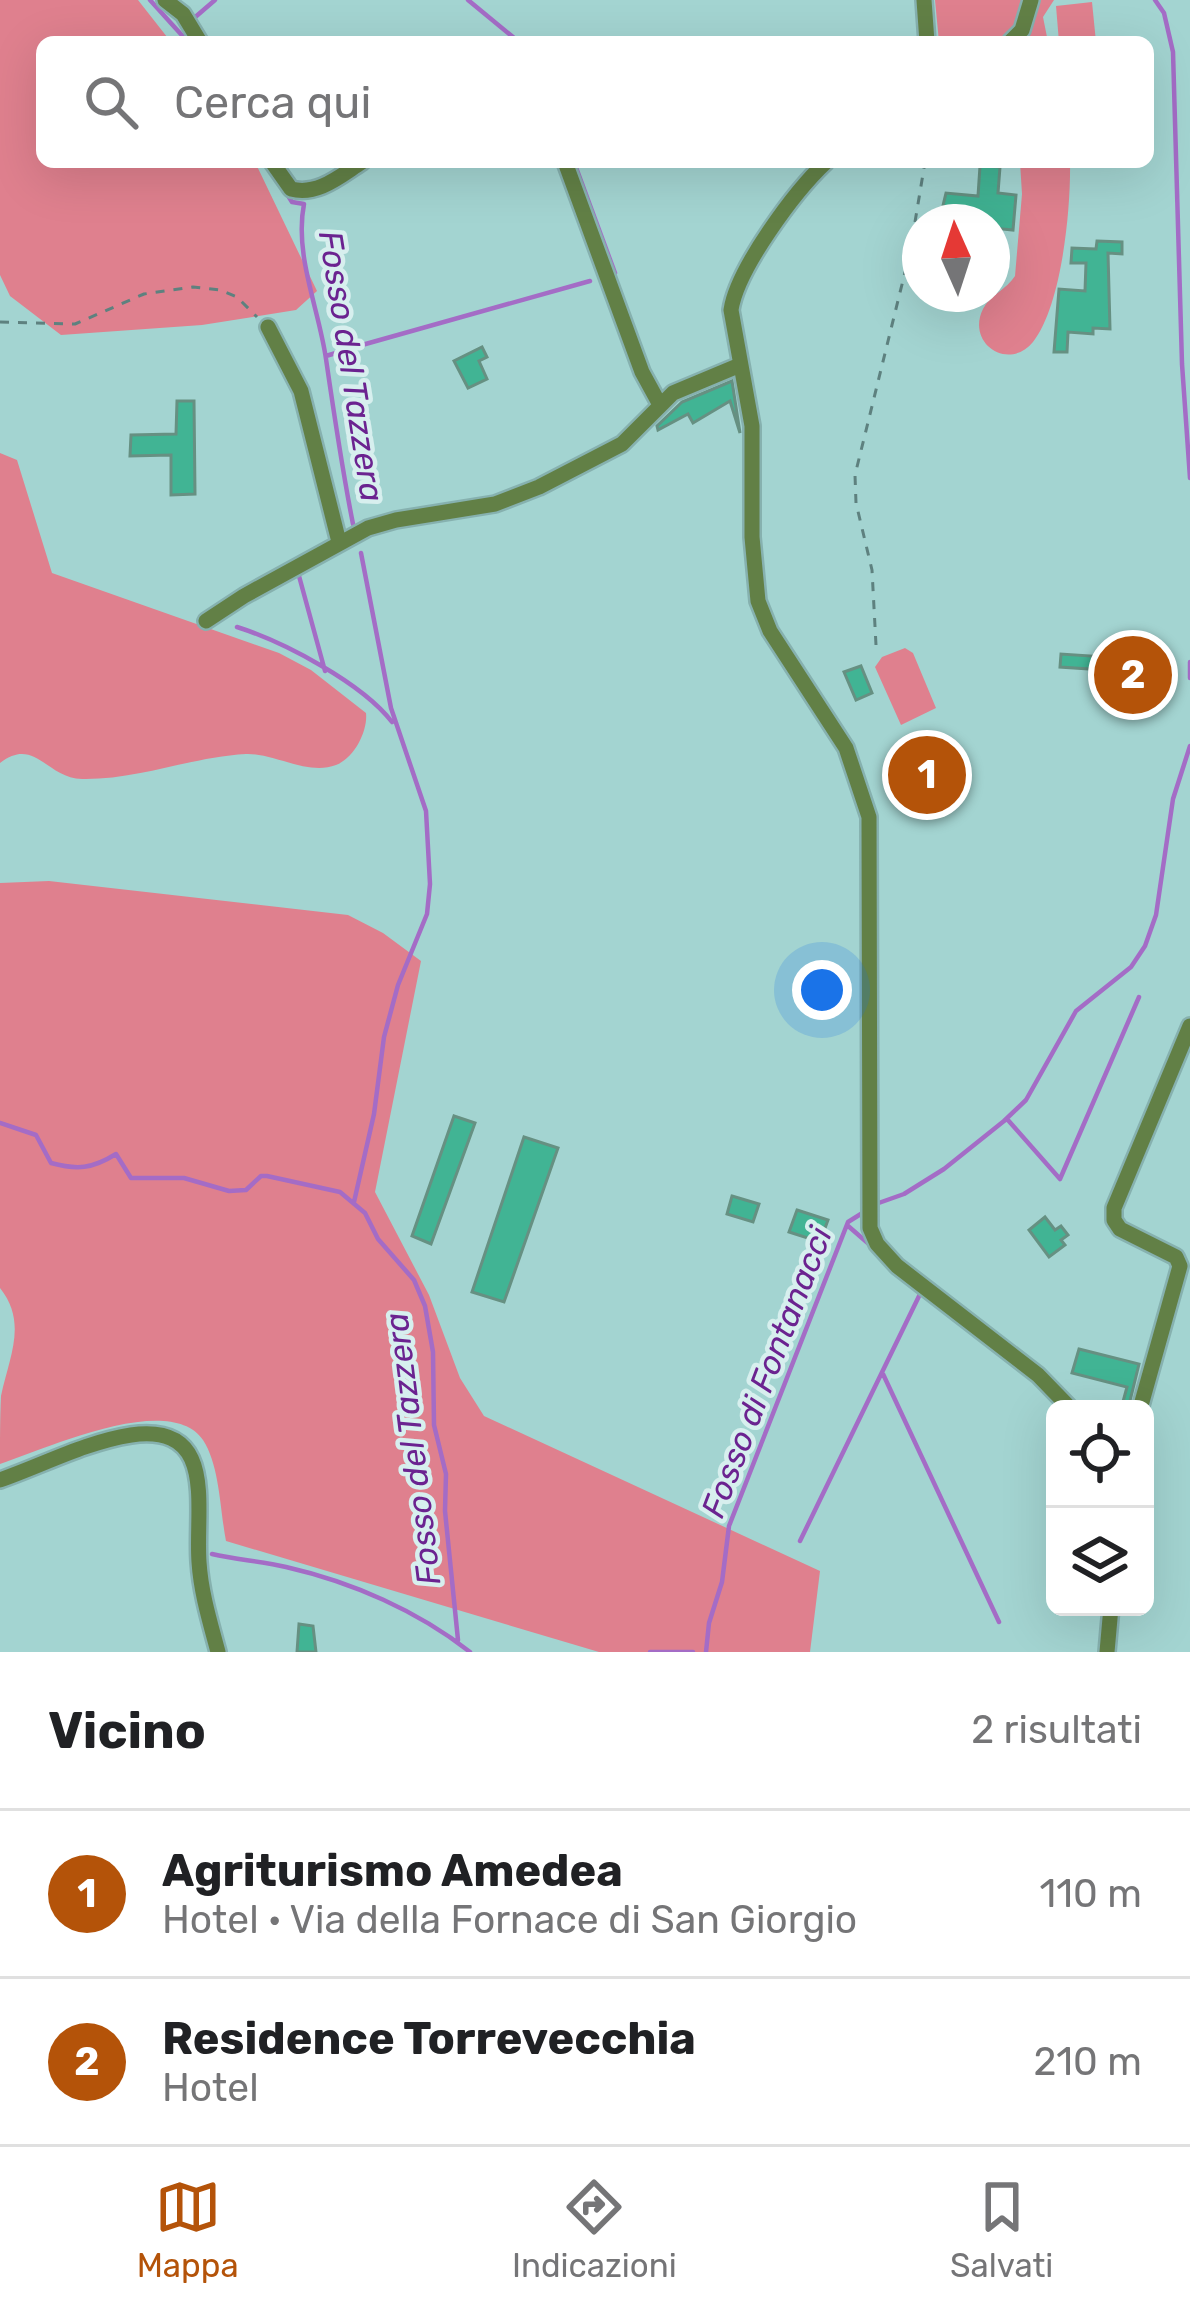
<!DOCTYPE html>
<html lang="it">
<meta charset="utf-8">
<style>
body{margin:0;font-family:Rubik,sans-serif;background:#f6f6f6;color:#202124}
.controls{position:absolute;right:36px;bottom:36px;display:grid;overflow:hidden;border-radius:18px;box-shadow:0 12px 48px #0002}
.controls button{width:108px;height:108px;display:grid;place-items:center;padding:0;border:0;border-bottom:3px solid #e0e0e0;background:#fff;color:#202124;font:60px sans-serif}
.compass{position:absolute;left:902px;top:204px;width:108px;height:108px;border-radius:50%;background:#fff;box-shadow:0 12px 48px #0002;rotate:357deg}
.you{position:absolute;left:822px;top:990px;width:42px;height:42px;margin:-30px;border:9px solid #fff;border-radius:50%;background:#1a73e8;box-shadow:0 0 0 18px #1a73e833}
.badge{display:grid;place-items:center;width:78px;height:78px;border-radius:50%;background:#b45309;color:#fff;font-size:39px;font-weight:700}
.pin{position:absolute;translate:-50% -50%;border:6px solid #fff;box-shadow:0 3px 12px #0006}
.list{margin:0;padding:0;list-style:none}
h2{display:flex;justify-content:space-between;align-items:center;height:156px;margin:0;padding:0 48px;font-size:51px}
h2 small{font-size:39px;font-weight:400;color:#757577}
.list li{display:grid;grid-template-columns:78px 1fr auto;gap:36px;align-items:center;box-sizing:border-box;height:168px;padding:0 48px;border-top:3px solid #e0e0e0}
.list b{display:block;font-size:45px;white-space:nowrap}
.list p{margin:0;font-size:39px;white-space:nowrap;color:#757577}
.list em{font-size:39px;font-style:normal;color:#757577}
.icon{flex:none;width:66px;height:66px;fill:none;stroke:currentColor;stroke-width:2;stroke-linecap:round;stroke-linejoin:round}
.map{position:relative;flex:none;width:1190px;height:1652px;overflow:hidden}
.search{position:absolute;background:#fff;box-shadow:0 12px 48px #0002;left:36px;right:36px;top:36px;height:132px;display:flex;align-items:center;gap:30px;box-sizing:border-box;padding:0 42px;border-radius:18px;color:#757577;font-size:45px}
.sheet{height:492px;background:#fff}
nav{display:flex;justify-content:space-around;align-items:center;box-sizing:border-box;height:168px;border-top:3px solid #e0e0e0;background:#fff;font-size:33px;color:#757577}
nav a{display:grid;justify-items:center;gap:6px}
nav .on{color:#b45309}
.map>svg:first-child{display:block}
.green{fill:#df808e}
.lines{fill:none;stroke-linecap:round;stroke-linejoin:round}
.stream{stroke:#a46cc6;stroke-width:4.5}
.building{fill:#41b494;stroke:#669082;stroke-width:3}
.minor-casing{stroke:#86b1af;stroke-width:20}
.path{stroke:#5e817f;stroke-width:3;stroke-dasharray:9 9;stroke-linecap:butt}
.minor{stroke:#628046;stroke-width:15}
.labels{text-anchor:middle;stroke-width:9;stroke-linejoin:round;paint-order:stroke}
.water-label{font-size:33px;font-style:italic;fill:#6b2390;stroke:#d7efee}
</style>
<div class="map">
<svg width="1190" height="1652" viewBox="0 0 1190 1652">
<rect width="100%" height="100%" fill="#a3d4d1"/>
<path class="green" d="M 0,0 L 138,0 L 171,42 L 42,42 L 42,162 L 255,162 L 317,291 L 296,310 L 202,325 L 61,335 L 10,296 L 0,275 Z
M 935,0 L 1054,0 L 1043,17 L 1048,42 L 939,42 Z
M 1092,2 L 1096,42 L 1059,42 L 1056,6 Z
M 1020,162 L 1070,162 C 1071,208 1062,305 1033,342 C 1008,372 966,343 983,309 C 990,295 1007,289 1015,276 L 1022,194 Z
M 0,453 L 17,460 L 52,573 L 279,653 L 311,670 L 366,713 C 368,730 355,758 336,765 C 308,776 274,753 246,754 C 191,757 138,780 82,779 C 46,778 35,736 0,763 Z
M 905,648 L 913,653 L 936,708 L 901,725 L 875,667 L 882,657 Z
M 49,881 L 348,915 L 383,933 L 421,961 L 375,1192 L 429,1295 L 460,1378 L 484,1416 L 820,1571 L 810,1652 L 599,1652 L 226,1541 C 220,1511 220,1466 203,1440 C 170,1391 45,1449 0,1464 C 0,1442 0,1417 1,1396 C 9,1357 28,1323 0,1288 L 0,883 Z"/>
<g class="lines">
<path class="stream" d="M 150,0 L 188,42
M 468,0 L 519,42
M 1155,0 L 1164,13 L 1173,52 L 1182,364 L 1190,478
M 193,19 L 215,0
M 574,162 L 615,273
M 287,194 L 292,202 L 304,204 C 294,255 319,309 326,359 C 334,414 342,469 353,524
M 362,345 L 590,281
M 326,356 L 352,348
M 299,576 L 325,671
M 237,627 C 284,642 362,683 392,722
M 1190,662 L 1190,678
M 1007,1119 L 1060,1179 L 1139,997
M 0,1123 L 36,1135 L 51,1163 C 77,1170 92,1169 116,1154 L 131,1178 L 184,1178 L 229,1191 L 246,1190 L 261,1176 L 267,1176 L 340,1192 L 365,1213 L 378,1239 L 414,1280 L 425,1306 L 433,1352 L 434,1425 L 446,1474 L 445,1511 L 458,1640
M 354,1202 L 374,1114 L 384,1037 L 398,985 L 427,914 L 430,884 L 426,811 L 391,708 L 361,553
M 873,1205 L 904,1194 L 944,1169 L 1004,1121 L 1026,1100 L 1076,1011 L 1131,967 L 1145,946 L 1156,915 L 1173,799 L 1190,746
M 847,1225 L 870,1245
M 883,1374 L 999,1622
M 800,1541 L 921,1292 L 918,1289
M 212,1554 C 237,1560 262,1561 286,1567 C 352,1582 418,1611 470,1652
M 650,1652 L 693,1652
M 706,1652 L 709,1623 L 722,1582 L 729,1526 L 848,1222 L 864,1212"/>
</g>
<path class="building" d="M 980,166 L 1000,167 L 998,193 L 1016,195 L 1013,230 L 992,228 L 992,222 L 939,222 L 946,193 L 978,196 Z
M 1097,241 L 1122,242 L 1122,254 L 1108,253 L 1110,329 L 1093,328 L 1093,334 L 1068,332 L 1067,352 L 1054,352 L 1059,289 L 1085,291 L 1086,263 L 1071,263 L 1072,248 L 1096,249 Z
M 482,347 L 487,357 L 479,361 L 487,379 L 468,388 L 454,361 Z
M 732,381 L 740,433 L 730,401 L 693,423 L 688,414 L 658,430 L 657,426 L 682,402 Z
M 177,401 L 194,401 L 195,494 L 171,495 L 171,455 L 130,456 L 131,435 L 176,434 Z
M 1120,652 L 1152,655 L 1151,669 L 1157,669 L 1156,684 L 1118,680 L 1119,671 L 1060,667 L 1061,654 L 1120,658 Z
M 861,666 L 872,693 L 856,700 L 844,672 Z
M 914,751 L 919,758 L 930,751 L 943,771 L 919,787 L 904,764 L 907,761 L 905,758 Z
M 454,1116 L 475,1123 L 431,1244 L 412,1236 Z
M 524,1137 L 558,1148 L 504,1302 L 472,1292 Z
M 732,1196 L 759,1204 L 753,1222 L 727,1214 Z
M 797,1210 L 828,1220 L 820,1242 L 789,1232 Z
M 1045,1217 L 1055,1230 L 1061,1226 L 1068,1235 L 1061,1240 L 1065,1245 L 1049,1257 L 1029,1230 Z
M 1079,1349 L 1139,1364 L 1128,1409 L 1121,1409 L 1127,1387 L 1072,1373 Z
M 299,1624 L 313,1626 L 316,1652 L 297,1652 Z"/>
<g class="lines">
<defs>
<path id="minor" d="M 165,0 L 183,14 L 200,42
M 924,0 L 927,42
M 1010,42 L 1022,30 L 1031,0
M 272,162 L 291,189 C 318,196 340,176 362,162
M 565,162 L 642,372 L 660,405
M 826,162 C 795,191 737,269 731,310 L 752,426 L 752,537 L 758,601 L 770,631 L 846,748 L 869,817 L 870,1228 L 877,1244 L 897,1266 L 1038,1375 L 1071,1409
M 268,327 L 301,391 L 339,542
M 206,621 L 244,596 L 368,528 L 396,520 L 495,504 L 539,487 L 622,444 L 673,393 L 740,365
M 1140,1409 L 1180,1266 L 1176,1257 L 1120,1229 L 1114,1220 L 1114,1208 L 1190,1026
M 0,1480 C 43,1465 86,1442 131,1435 C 218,1423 195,1507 199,1562 C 201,1593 210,1622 218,1652
M 1107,1652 L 1111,1607"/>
</defs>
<use href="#minor" class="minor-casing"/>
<path class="path" d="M 0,322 L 75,324 L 144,294 L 193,287 L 220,290 L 237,297 L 257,317
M 876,645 L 872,570 L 856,503 L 855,475 L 910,252 L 925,162"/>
<use href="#minor" class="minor"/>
</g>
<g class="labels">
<g class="water-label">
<text transform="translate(352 366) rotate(81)" y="12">Fosso del Tazzera</text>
<text transform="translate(766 1372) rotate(-69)" y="12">Fosso di Fontanacci</text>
<text transform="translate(412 1449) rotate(-97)" y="12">Fosso del Tazzera</text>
</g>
</g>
</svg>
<div class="controls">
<button><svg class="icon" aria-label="locate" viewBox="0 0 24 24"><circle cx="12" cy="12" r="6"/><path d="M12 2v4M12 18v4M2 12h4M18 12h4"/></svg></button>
<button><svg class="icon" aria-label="layers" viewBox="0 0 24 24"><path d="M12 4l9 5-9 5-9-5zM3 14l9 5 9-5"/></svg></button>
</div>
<svg class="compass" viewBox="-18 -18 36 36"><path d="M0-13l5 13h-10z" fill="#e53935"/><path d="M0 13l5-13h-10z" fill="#757577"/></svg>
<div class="you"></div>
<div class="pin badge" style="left:927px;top:775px">1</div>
<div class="pin badge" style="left:1133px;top:675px">2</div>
<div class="search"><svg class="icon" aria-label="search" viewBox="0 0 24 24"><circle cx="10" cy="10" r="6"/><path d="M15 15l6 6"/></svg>Cerca qui</div>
</div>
<section class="sheet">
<h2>Vicino<small>2 risultati</small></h2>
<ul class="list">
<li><span class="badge">1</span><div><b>Agriturismo Amedea</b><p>Hotel · Via della Fornace di San Giorgio</p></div><em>110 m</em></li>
<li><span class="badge">2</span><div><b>Residence Torrevecchia</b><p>Hotel</p></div><em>210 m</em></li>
</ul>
</section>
<nav>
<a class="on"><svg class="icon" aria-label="map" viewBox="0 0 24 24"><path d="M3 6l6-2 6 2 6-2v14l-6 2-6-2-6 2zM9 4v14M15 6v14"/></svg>Mappa</a>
<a><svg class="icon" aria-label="directions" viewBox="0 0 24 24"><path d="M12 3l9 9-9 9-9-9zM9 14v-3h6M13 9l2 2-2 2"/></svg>Indicazioni</a>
<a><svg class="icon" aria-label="saved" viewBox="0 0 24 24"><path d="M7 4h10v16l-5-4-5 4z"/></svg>Salvati</a>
</nav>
